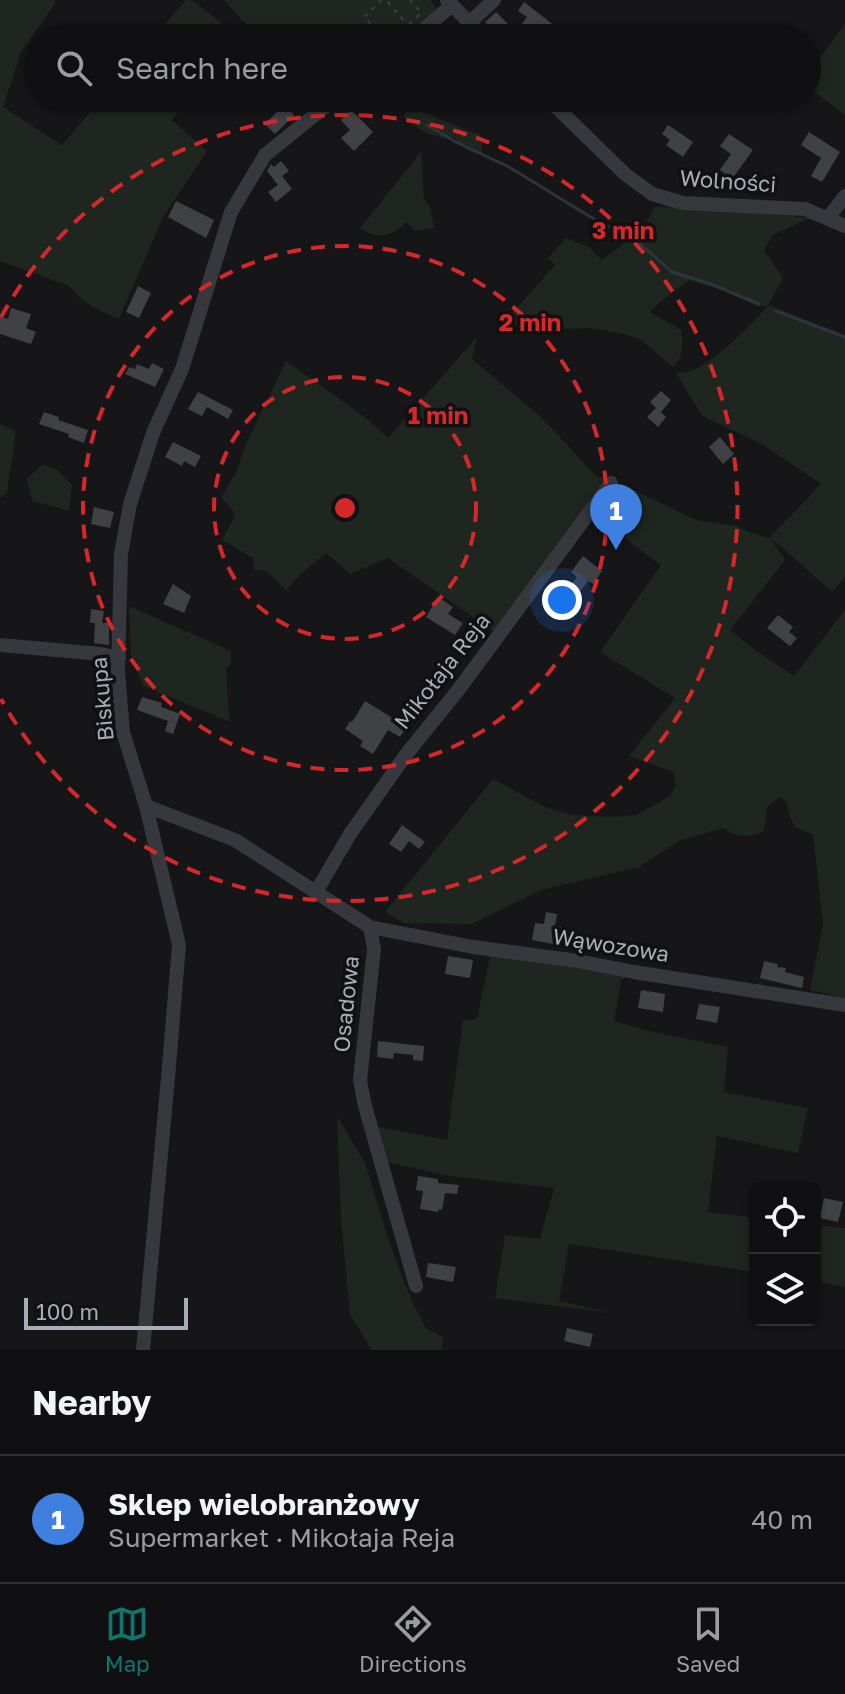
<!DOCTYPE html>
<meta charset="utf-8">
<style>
body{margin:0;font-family:"Golos Text",sans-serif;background:#19191b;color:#f1f3f6}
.controls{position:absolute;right:24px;bottom:24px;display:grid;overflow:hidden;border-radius:12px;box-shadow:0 2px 6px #0004}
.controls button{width:72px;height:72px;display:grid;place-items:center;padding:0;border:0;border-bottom:2px solid #303032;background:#101012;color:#f1f3f6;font:40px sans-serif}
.scale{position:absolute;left:24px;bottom:20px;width:164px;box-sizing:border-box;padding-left:8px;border:4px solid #a8adb8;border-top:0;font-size:22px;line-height:28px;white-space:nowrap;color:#a8adb8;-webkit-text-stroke:6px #111113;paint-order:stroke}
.you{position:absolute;left:562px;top:600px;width:28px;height:28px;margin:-20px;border:6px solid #fff;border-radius:50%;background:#1a73e8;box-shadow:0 0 0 12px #1a73e833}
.badge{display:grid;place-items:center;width:52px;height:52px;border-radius:50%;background:#0f766e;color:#fff;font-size:26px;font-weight:700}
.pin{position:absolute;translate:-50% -66px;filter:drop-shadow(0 2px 4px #0008)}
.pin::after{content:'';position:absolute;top:42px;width:28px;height:24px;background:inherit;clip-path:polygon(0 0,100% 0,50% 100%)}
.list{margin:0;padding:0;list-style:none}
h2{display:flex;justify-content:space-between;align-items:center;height:104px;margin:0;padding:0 32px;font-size:34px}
h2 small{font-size:26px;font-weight:400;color:#9c9d9f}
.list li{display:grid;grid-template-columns:52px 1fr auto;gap:24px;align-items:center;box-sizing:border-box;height:128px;padding:0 32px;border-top:2px solid #303032}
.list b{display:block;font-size:30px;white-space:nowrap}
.list p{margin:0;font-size:26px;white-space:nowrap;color:#9c9d9f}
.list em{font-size:26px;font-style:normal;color:#9c9d9f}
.icon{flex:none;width:44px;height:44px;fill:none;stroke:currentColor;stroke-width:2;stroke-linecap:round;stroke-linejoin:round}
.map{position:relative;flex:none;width:845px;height:1350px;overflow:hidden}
.search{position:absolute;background:#101012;box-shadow:0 2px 6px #0004;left:24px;right:24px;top:24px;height:88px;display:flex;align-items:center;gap:20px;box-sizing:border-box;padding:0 28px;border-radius:44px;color:#9c9d9f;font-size:30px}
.sheet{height:232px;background:#101012}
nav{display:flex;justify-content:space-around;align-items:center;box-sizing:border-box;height:112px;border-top:2px solid #303032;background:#101012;font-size:22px;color:#9c9d9f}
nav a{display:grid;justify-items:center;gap:4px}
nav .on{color:#0f766e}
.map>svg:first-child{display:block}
.green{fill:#1e261f}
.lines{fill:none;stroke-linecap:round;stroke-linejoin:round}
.stream{stroke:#2c353c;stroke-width:3}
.building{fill:#404145}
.path{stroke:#3d3f44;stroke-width:2;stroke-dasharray:4 6;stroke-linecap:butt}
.minor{stroke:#37383d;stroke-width:14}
.ring{fill:none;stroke:#d62828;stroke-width:4;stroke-dasharray:14 10}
.labels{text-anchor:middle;stroke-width:7;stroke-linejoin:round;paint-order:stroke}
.street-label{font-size:22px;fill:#a8adb8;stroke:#111113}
.centre{fill:#d62828;stroke:#111113;stroke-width:4}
.ring-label{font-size:24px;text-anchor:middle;font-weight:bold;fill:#d62828;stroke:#111113;stroke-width:7;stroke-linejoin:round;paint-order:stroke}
</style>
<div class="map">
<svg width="845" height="1350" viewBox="0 0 845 1350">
<rect width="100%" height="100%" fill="#161618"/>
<path class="green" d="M 0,0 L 54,0 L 56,2 L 21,52 L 3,107 L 62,145 L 102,98 L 188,98 L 172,120 L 207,151 L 163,217 L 119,319 L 100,311 L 82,300 L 69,286 L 0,261 Z
M 186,0 L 192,0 L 237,35 L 234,38 L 153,38 Z
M 224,0 L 430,0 L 439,11 L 406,38 L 258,38 Z
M 845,24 L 845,115 L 807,86 L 807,75 Z
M 409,107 C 433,115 455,127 479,134 L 482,138 L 482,155 L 466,150 L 455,138 C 435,140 419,130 403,117 Z
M 421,152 L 424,198 L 431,210 L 434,228 L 415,231 L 407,222 C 391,236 379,241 360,228 Z
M 654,207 L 711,208 L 810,218 L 773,235 L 764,250 L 783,278 L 768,305 L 845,335 L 845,577 L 832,592 L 777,543 L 771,540 L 785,560 L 730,630 L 755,650 L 794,676 L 845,610 L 845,998 L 810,990 L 823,924 L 813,835 L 795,827 L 789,815 L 787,803 L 779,797 L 767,807 L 764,831 C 748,839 737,837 723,828 L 679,841 L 639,867 L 541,890 L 472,924 L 404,923 L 385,912 L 493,779 L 545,807 L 571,815 L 609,817 L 636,815 L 669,797 L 676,785 L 673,772 L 629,756 L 675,698 L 600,652 L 661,565 L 594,516 L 611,490 L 625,486 L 696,520 L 737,526 L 749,532 L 769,538 L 821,484 L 760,443 L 702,416 L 676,373 C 680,373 684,373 688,372 C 709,367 754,323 767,306 L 757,306 L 719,289 L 689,280 L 661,301 L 650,312 L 681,330 C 683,343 684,358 673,367 L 641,340 L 624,334 L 591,328 L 528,330 L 506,320 L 555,265 L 548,258 L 566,238 L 589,247 L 602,260 L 643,229 Z
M 477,337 L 472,359 L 542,418 L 597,477 L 609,478 L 496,633 L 388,558 L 350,574 L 326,553 L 303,572 L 286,590 L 266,571 L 254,570 L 253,558 L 222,540 L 235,515 L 233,511 L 221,497 L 236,473 L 246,444 L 286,361 L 366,418 L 388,438 Z
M 0,424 L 16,431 L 7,493 L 0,498 Z
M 42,464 L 59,471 L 72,485 L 69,511 L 32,501 L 27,479 Z
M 129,606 L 231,651 L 231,665 L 226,668 L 229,718 L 231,722 L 143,686 L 131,654 Z
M 490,956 L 634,972 L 621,980 L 614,1021 L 653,1032 L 728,1047 L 724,1092 L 808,1108 L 798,1153 L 717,1136 L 708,1212 L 755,1218 L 755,1272 L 569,1244 L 559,1301 L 612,1313 L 495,1298 L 505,1235 L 540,1239 L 554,1188 L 449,1176 L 388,1162 L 378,1127 L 447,1140 L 463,1020 L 477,1019 Z
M 337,1116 L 365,1163 L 389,1241 L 412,1302 L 426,1328 L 443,1337 L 442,1350 L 372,1350 L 350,1315 L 341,1219 Z
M 815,1225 L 845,1228 L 845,1287 L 815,1281 Z"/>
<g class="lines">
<path class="stream" d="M 427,125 L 456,142 L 509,167 L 589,216 L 638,242 L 672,272 L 711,284 L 759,304
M 776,311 L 845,337"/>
</g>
<path class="building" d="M 524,2 L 560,30 L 555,38 L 512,38 L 502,30 L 497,35 L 485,22 L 496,12 L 516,32 L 527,17 L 518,11 Z
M 284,105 L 294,115 L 275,134 L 265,124 Z
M 351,110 L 373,132 L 354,151 L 341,138 L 350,130 L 341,120 Z
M 668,125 L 693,142 L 683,157 L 666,145 L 670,140 L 662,134 Z
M 809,132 L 840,152 L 822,182 L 811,176 L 821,158 L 801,145 Z
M 729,134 L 753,150 L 732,179 L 720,170 L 731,154 L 720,146 Z
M 281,161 L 289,171 L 282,176 L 292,189 L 276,202 L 268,192 L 278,185 L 267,171 L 271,164 L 274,167 Z
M 176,201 L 214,220 L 206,238 L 168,217 Z
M 138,286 L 151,293 L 139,318 L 126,312 Z
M 11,308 L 31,314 L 26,328 L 36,332 L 31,344 L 0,334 L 0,316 L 8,319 Z
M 152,363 L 164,369 L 155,387 L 125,374 L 129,367 L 135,369 L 137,364 L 149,369 Z
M 661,391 L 671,400 L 661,412 L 666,417 L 658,427 L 647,417 L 656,408 L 658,410 L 650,402 Z
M 198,392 L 233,410 L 228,419 L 207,407 L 202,416 L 188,409 Z
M 44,412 L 59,417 L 58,420 L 88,430 L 84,443 L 68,437 L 69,434 L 39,424 Z
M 720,437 L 734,454 L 723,464 L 709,447 Z
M 173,442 L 201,456 L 195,467 L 184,461 L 182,466 L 165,457 Z
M 94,507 L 114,512 L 110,528 L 91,524 Z
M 583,556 L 602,571 L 593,584 L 588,581 L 567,609 L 564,607 L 559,615 L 543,603 L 552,590 L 562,597 L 577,577 L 571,572 Z
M 173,584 L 191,596 L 184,613 L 163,604 Z
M 438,597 L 453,607 L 448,614 L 463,623 L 455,635 L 426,617 Z
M 91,609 L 104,611 L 102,623 L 109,623 L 109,645 L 94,643 L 95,623 L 90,623 Z
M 778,615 L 793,627 L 789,632 L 797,638 L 790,646 L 767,628 Z
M 142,697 L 162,703 L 161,707 L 180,714 L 173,734 L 165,731 L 168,721 L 137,710 Z
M 365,701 L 407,727 L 400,737 L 388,730 L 373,754 L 360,746 L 363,741 L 345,729 L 350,721 L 352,722 Z
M 402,825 L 425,842 L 419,849 L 409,841 L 401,852 L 389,844 Z
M 546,912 L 557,914 L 555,926 L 561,927 L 558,945 L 532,940 L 535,923 L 544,924 Z
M 448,956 L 473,960 L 470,978 L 445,974 Z
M 764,961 L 778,964 L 777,967 L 786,968 L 785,972 L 804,977 L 802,988 L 760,978 Z
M 641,990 L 665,994 L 663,1012 L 638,1008 Z
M 699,1004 L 720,1007 L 717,1023 L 696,1019 Z
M 378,1041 L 424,1046 L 423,1061 L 413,1060 L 413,1055 L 394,1053 L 393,1059 L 377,1057 Z
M 418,1176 L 438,1179 L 438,1183 L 459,1185 L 457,1194 L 445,1193 L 442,1210 L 439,1209 L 438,1212 L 420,1209 L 423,1191 L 416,1190 Z
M 824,1198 L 843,1202 L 838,1222 L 820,1218 Z
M 428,1263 L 456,1267 L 453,1282 L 426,1277 Z
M 567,1328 L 593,1334 L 590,1347 L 564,1341 Z"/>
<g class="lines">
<path class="path" d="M 382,0 L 364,17 L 375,28 L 379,24 L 393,36 L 408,25 L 386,0
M 409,24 L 421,13 L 410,0"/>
<path class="minor" d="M 447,0 L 485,38
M 469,23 L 494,0
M 414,38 L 452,5
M 547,98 L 625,174 L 652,194 L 683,203 L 805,209 L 845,226
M 828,218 L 845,196
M 0,645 L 101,654 L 119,658
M 146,806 L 235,840 L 370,927 L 374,949 L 360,1080 L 365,1106 L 416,1286
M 316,892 L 350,834 L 405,756 L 459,689 L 611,483
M 370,927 L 473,947 L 578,961 L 634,972 L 845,1005
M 143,1350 L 168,1078 L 179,945 L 146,806 L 123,732 L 118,671 L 121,554 L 130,504 L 153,433 L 182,369 L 231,212 L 265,155 L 336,98"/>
</g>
<g class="ring">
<circle cx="345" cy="508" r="131"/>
<circle cx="345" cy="508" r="262"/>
<path d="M1 317A393 393 0 1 1 1 699"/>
</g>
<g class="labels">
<g class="street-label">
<text transform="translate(728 181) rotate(4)" y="8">Wolności</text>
<text transform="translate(442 671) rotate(-52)" y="8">Mikołaja Reja</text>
<text transform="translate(102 699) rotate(-95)" y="8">Biskupa</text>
<text transform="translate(611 945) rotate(9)" y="8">Wąwozowa</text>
<text transform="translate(346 1004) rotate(-84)" y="8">Osadowa</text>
</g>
</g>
<circle cx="345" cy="508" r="12" class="centre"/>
<g class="ring-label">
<text x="623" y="239">3 min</text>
<text x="530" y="331">2 min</text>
<text x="438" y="424">1 min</text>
</g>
</svg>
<div class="controls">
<button><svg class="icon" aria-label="locate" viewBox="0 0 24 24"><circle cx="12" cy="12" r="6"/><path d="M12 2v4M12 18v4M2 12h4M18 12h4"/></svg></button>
<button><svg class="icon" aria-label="layers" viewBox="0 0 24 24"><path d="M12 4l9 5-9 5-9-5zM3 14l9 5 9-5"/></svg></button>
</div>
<div class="scale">100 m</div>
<div class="you"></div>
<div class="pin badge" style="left:616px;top:550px;background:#3f7fe0">1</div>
<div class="search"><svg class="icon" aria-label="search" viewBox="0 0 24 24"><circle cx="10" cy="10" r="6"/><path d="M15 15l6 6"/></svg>Search here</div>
</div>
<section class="sheet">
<h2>Nearby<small></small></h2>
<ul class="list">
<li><span class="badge" style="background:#3f7fe0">1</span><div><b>Sklep wielobranżowy</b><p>Supermarket · Mikołaja Reja</p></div><em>40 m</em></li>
</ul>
</section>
<nav>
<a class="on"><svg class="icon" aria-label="map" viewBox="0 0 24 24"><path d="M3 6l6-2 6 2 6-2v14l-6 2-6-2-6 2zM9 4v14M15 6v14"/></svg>Map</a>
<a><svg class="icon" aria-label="directions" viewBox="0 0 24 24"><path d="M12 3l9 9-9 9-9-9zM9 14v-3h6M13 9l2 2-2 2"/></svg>Directions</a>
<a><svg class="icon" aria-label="saved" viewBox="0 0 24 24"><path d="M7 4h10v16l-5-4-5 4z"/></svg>Saved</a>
</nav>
